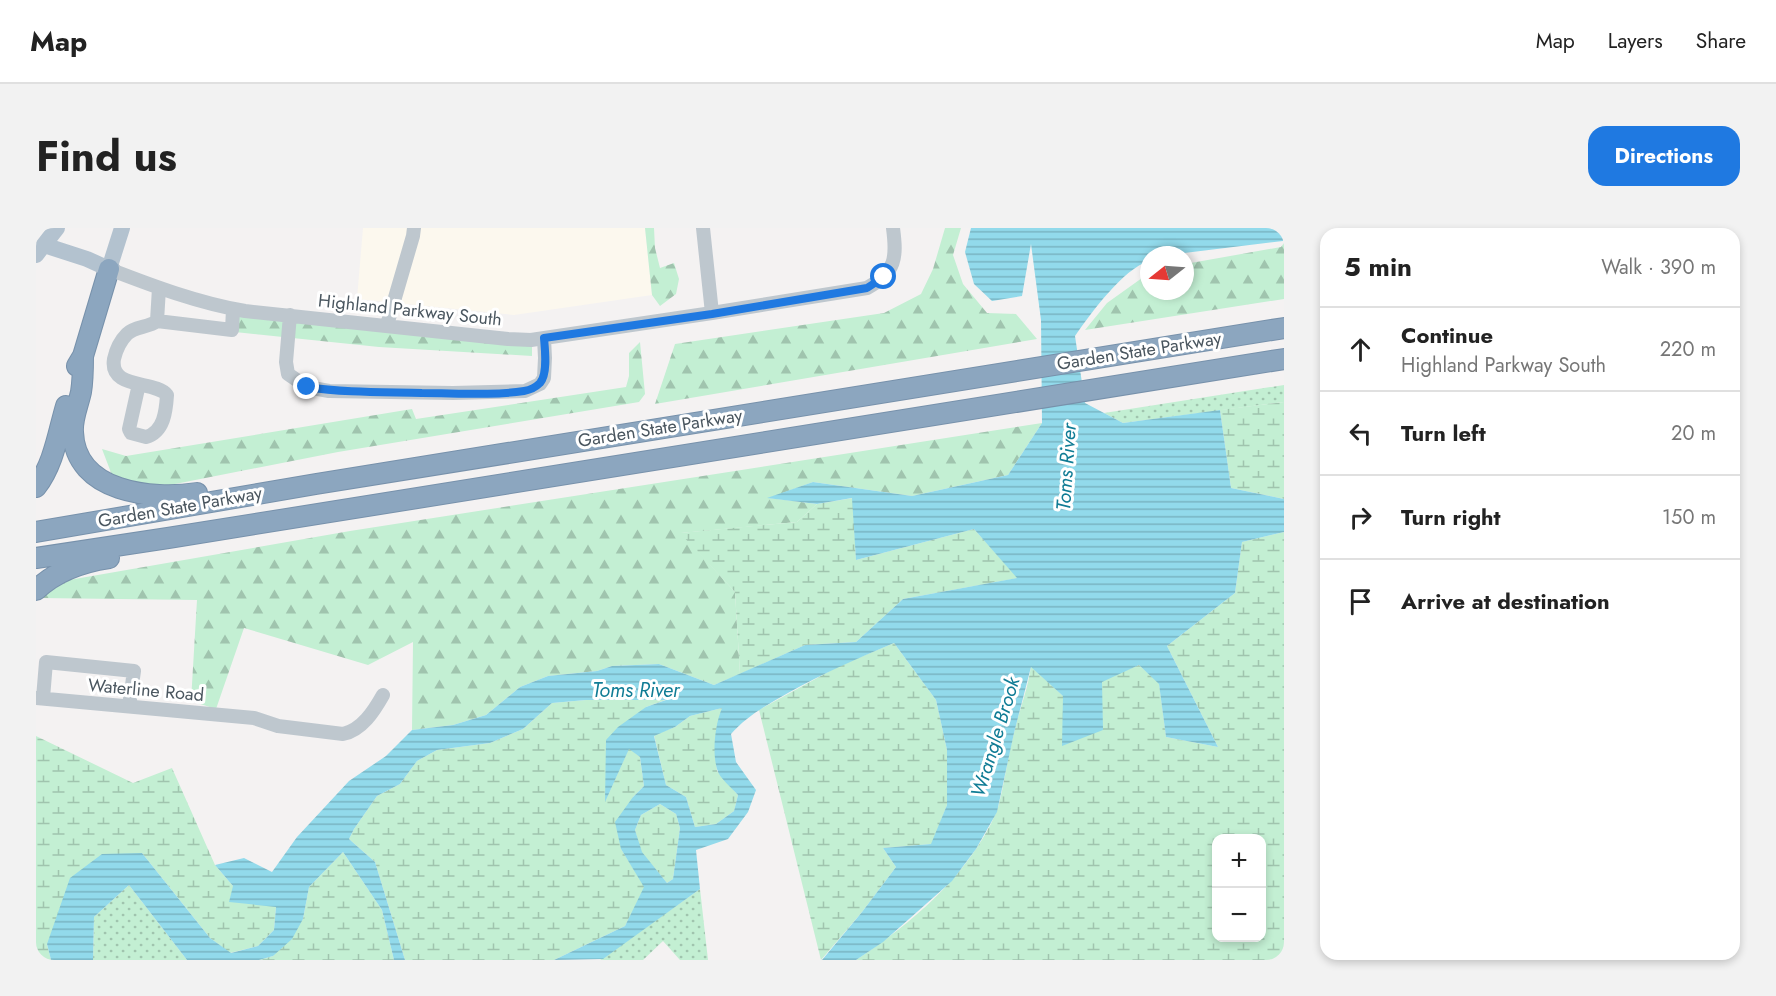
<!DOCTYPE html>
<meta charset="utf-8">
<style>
body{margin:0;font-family:Jost,sans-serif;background:#f2f2f2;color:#222}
.controls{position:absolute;right:18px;bottom:18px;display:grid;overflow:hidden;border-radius:12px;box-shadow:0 3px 9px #0003}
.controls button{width:54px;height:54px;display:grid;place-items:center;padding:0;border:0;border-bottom:2px solid #e0e0e0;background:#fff;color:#222;font:30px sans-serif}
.compass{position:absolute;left:1104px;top:18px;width:54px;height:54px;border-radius:50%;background:#fff;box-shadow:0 3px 9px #0003;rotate:253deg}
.stop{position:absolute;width:18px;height:18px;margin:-14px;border:4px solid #1f79e1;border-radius:50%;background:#fff}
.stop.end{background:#1f79e1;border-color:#fff;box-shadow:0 2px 6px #0008}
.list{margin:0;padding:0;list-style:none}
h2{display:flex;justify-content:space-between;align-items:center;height:78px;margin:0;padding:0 24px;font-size:26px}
h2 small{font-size:20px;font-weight:400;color:#767676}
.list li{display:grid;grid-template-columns:39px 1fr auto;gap:18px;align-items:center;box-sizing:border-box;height:84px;padding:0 24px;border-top:2px solid #e0e0e0}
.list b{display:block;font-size:22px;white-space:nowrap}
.list p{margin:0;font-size:20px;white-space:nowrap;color:#767676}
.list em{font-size:20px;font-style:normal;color:#767676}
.icon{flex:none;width:33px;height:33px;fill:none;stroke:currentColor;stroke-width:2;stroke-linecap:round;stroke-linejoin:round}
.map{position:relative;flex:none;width:1248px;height:732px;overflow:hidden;border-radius:18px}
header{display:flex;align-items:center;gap:36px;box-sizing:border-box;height:84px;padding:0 30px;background:#fff;border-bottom:2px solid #e0e0e0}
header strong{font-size:28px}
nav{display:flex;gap:33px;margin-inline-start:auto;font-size:21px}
.intro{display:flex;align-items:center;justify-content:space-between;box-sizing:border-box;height:144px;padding:0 36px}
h1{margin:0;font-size:42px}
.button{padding:15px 27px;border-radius:18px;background:#1f79e1;color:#fff;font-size:21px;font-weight:700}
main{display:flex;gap:36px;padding:0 36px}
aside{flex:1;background:#fff;border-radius:18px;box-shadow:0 3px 9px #0003}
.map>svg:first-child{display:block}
.commercial{fill:#fcf8ee}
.grass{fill:url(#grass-dots)}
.forest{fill:url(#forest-firs)}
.wetland{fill:url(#wetland-marsh);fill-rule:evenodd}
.water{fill:url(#water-rules);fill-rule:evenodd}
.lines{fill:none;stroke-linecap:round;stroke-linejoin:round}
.highway-casing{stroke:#7791ab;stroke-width:22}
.minor{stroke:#bec7ce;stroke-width:14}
.major{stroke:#b3c2cf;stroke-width:16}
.highway{stroke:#8ca6bf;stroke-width:20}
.route{stroke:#1f79e1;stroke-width:8}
.labels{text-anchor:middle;stroke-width:6;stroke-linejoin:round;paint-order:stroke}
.street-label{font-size:18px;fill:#4a565f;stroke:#fff}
.water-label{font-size:20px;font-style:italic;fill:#107c95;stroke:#fff}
</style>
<header>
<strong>Map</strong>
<nav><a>Map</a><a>Layers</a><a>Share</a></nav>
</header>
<div class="intro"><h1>Find us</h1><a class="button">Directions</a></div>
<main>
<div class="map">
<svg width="1248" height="732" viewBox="0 0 1248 732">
<defs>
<pattern id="grass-dots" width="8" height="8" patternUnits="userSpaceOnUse" patternTransform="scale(1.5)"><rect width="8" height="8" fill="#c3efd3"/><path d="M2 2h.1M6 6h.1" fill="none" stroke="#a0c4ae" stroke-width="1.8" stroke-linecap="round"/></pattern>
<pattern id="forest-firs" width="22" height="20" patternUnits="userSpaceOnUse" patternTransform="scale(1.5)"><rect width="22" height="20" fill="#c3efd3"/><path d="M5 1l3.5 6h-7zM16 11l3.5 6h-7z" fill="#a0c4ae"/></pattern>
<pattern id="wetland-marsh" width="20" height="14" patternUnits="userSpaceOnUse" patternTransform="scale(1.5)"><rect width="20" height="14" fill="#c3efd3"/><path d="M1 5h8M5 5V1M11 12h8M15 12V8" fill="none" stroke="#a0c4ae"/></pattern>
<pattern id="water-rules" width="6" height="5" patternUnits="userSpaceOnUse" patternTransform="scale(1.5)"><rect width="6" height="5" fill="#92daeb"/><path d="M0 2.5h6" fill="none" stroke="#79b4c2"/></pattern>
</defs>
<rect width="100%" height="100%" fill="#f4f2f2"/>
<path class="commercial" d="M 327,0 L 609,0 L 616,67 L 478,87 L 321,71 Z"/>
<path class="grass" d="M 1248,157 L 1248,174 L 1087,195 L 1068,185 Z
M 93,657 L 151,732 L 57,732 L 58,689 Z
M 664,661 L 672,732 L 644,732 L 627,713 L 607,732 L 564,732 Z"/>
<path class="forest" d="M 609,0 L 618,0 L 619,20 L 624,40 L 638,35 L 643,51 L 640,66 L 624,78 L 616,67 Z
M 909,0 L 925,0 L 917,27 L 927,56 L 951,85 L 980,86 L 1001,111 L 619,176 L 639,116 L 848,85 L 885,66 L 897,41 Z
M 1248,15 L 1248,71 L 1049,102 L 1071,75 L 1113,45 L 1113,63 L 1149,63 L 1149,36 L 1245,19 Z
M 201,83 L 496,117 L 496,128 L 343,119 L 199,104 Z
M 604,114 L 609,166 L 603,174 L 302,224 L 134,257 L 79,255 L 66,221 L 90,228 L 376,181 L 380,191 L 590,159 L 593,148 L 593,125 Z
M 1006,195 L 972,247 L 876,268 L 777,254 L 733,270 L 781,276 L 761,294 L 645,305 L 699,364 L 704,446 L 678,457 L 623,436 L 576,438 L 561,443 L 512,448 L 484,459 L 450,487 L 417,497 L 376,502 L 377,414 L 332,437 L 208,400 L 180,481 L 155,473 L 161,372 L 3,370 L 33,352 L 314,303 Z"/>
<path class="wetland" d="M 1248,174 L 1248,271 L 1195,260 L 1184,182 Z
M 817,270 L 820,332 L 938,301 L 982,350 L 867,371 L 820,414 L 769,417 L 704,446 L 699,364 L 644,305 L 761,294 L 781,276 Z
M 1248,304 L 1248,732 L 820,732 C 876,695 932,648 960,585 C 963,579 964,570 966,563 C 970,544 973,524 978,505 C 983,483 992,461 995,438 L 1027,468 L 1103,437 L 1123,455 L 1130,509 L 1182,519 L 1131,418 L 1199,365 L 1206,314 ZM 1180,610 L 1226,610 L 1226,710 L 1180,710 Z
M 858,415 L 900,472 L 911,522 L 911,577 L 896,616 L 847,620 L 860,639 L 826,684 L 785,732 L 723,482 L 803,438 Z
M 632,471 L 610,479 L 570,572 L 593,520 L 604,529 L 608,558 L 597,569 L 585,621 L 609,659 L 589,698 L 518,732 L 369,732 L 339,634 L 313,611 L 318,601 L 341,568 L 364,556 L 381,533 L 401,522 L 454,515 L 487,501 L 516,475 L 550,472 Z
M 686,480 L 679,517 L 681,543 L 702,567 L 698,583 L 680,596 L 659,599 L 650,569 L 630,557 L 618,507 L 639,499 L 654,488 Z
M 0,508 L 97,555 L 136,540 L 179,637 L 197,658 L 240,679 L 238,702 L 222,718 L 194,725 L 174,710 L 106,625 L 11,716 L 15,732 L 0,732 Z
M 624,576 L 640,586 L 644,600 L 637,651 L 631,655 L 605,624 L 599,602 L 605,587 Z
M 307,624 L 346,682 L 358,732 L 223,732 L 237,728 L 267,691 L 273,659 Z"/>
<path class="water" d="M 935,0 L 1248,0 L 1247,13 L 1132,27 L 1113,27 L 1113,33 C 1087,41 1055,85 1039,108 L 1049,175 L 1087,195 L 1184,182 L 1195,260 L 1248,271 L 1248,304 L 1206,314 L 1199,365 L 1131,418 L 1182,519 L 1130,509 L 1123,456 L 1103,437 L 1066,454 L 1067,502 L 1026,518 L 1027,468 L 995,439 L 978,505 L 961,584 L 940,621 L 916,653 L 847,714 L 820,732 L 786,732 L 826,684 L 860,639 L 847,620 L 895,616 L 911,577 L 911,522 L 900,472 L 858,415 C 822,430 786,446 752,465 C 731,477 711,488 695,506 L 700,534 L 720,562 L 712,584 L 692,611 L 660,622 L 664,661 L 567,731 L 518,732 L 589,698 L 608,659 L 585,621 L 579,594 L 597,569 L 608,558 L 604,529 L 593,521 L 569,574 L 570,512 L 582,499 L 610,479 L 630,472 L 550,472 L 516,475 L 487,501 L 454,515 L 401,522 L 381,533 L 364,556 L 341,568 L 318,601 L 313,611 L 339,634 L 369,732 L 358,732 L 346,682 L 307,624 L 273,659 L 267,691 L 256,711 L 237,728 L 223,732 L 151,732 L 93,657 L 58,689 L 57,732 L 15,732 L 11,716 L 34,650 L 66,626 L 106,625 L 174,710 L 195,725 L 222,718 L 238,702 L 240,679 L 193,674 L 197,658 L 179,637 L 208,630 L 236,644 L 261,609 L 313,553 L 350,528 L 376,502 L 417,497 L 450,487 L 484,459 L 512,448 L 561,443 L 576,438 L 623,436 L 678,457 L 769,417 L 820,414 L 867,371 L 981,350 L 938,301 L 820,332 L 816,270 L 781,276 L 731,270 L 777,254 L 876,268 L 972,247 L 1006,195 L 1005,92 L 995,16 L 986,68 L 956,73 L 938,56 L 929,24 ZM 686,480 C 679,497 676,524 681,541 C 683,550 696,560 702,567 L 698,583 L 680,596 L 659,599 L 650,569 L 630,557 L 618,508 L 639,499 L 654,488 ZM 624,576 L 640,586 L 644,600 L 637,651 L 631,655 L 606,624 L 599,602 L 605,587 Z"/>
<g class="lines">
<defs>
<path id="highway" d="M 47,128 C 47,140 47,152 45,164 C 42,178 36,190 37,204 C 39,265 117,272 161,265
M 41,138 L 47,128 L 73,41
M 0,259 C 18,236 22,205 30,178
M 0,304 L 280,256 L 1248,100
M 0,330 L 132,310 L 1248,131
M 0,362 C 20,343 46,334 73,330"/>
</defs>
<use href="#highway" class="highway-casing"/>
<path class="minor" d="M 667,0 L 676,85
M 73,41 C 117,58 162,75 209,83 L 472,111 L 495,112 L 676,85 L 831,60 C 860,44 861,30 857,0
M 254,87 L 250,134 L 252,146 L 271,159 L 293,163 L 417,165 L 489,163 L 504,156 L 508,150 L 509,130 L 508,110
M 121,93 L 196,102 L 197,81
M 351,97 L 377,8 L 378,0
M 103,156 L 93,201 L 95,205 L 110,209 C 128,204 130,183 131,167 C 119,152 73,162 78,131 C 80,122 85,112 91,106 C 99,98 112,100 121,93 L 123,60
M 0,470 L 218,490 L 242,498 L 307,506 C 326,502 338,483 347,467
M 7,470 L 10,434 L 98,443 L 93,478"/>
<path class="major" d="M 8,17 L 51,31 L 73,41 L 86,0
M 0,27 L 21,0"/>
<use href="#highway" class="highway"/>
</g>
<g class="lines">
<path class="route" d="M 271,159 C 309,165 348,164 386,165 C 420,165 455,168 488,163 C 494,162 500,159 504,155 C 512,146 509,122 508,110 L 676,86 L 831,60 L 848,49"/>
</g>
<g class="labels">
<g class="street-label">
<text transform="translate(374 82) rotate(6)" y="6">Highland Parkway South</text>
<text transform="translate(1103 123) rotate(-9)" y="6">Garden State Parkway</text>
<text transform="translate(624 200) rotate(-9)" y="6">Garden State Parkway</text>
<text transform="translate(144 279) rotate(-10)" y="6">Garden State Parkway</text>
<text transform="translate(110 462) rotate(5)" y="6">Waterline Road</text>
</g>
<g class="water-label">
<text transform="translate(1030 239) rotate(-86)" y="7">Toms River</text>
<text x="600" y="469">Toms River</text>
<text transform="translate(959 509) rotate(-73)" y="7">Wrangle Brook</text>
</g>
</g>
</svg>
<div class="controls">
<button>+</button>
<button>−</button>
</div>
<svg class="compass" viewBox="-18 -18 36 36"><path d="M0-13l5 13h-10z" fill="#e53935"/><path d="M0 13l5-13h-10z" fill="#767676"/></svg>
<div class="stop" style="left:848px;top:49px"></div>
<div class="stop end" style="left:271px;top:159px"></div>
</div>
<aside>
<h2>5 min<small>Walk · 390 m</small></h2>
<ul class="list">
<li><svg class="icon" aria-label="ahead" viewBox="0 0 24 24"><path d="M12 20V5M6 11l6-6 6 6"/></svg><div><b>Continue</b><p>Highland Parkway South</p></div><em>220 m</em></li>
<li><svg class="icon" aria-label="left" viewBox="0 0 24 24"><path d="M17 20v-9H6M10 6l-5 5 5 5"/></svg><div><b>Turn left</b></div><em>20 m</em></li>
<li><svg class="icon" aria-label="right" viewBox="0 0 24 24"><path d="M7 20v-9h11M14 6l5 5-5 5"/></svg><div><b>Turn right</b></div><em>150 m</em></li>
<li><svg class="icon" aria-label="arrive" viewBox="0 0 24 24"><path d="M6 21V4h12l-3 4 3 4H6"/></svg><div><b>Arrive at destination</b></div></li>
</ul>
</aside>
</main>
